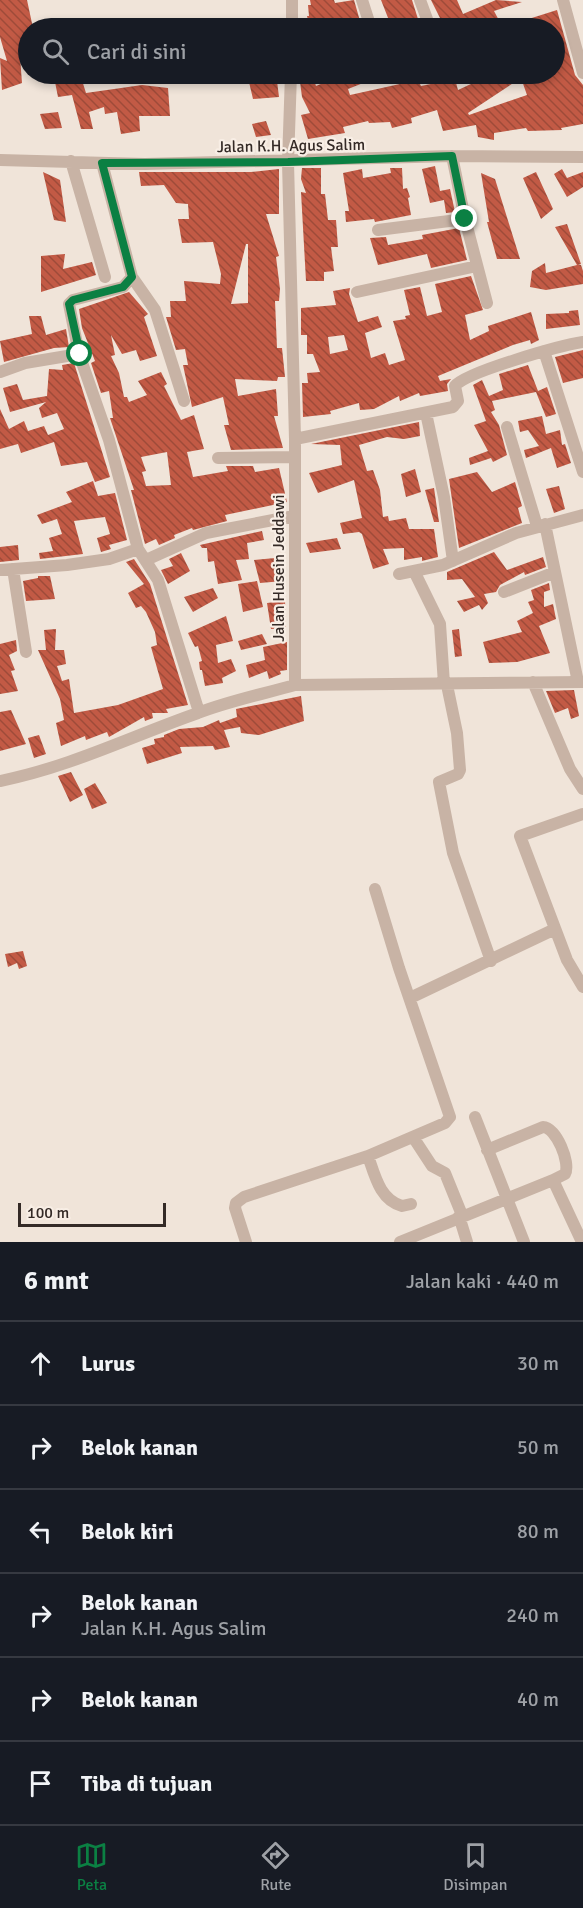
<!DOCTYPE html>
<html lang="id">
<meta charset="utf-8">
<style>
body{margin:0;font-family:Signika,sans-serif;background:#242831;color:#f1f3f6}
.scale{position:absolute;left:18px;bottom:15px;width:148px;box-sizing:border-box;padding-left:6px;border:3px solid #342a26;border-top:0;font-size:16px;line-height:21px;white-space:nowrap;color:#342a26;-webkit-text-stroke:4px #f8eee5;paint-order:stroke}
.stop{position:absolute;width:18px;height:18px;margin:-14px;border:4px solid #0b8043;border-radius:50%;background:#fff}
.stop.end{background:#0b8043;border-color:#fff;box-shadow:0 2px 6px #0008}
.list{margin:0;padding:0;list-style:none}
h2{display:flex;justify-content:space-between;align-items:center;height:78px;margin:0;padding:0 24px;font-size:26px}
h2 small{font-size:20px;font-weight:400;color:#9ea1a6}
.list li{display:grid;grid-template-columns:39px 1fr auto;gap:18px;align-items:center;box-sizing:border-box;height:84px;padding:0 24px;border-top:2px solid #363941}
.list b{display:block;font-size:22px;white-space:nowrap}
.list p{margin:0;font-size:20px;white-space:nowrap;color:#9ea1a6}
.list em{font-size:20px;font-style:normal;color:#9ea1a6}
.icon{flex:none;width:33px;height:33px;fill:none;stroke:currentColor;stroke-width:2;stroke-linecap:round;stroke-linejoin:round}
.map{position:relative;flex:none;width:583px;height:1242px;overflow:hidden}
.search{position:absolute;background:#171b24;box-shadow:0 3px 9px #0003;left:18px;right:18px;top:18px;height:66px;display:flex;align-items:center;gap:15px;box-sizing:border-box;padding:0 21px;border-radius:33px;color:#9ea1a6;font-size:22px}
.sheet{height:582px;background:#171b24}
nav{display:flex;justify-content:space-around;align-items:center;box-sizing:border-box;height:84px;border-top:2px solid #363941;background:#171b24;font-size:16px;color:#9ea1a6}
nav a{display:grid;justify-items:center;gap:3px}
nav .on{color:#0b8043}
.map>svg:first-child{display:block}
.building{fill:url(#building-back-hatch);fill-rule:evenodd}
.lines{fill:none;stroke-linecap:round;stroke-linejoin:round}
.minor{stroke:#c8b3a5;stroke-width:12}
.route{stroke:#0b8043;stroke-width:8}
.labels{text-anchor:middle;stroke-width:4.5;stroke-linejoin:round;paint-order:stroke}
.street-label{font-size:16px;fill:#342a26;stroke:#f8eee5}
</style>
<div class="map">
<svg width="583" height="1242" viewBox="0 0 583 1242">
<defs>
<pattern id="building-back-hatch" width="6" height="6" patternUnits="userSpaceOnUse" patternTransform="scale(1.5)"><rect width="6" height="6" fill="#c25a45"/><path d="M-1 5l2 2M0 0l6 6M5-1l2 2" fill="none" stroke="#9e4b39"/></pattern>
</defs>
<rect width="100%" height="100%" fill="#f0e4d9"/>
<path class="building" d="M 0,0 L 27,0 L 33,28 L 28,28 L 28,54 L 20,56 L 22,83 L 2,90 L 0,58 L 7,61 L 0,37 Z
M 310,0 L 334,0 L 335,3 L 354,0 L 362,28 L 310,28 L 307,16 L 309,16 L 308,5 L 311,5 Z
M 381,0 L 412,0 L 418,19 L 412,28 L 392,28 Z
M 431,0 L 457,0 L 463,14 L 496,0 L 522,2 L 494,11 L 503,28 L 445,28 Z
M 557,10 L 575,75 L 583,85 L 583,124 L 561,128 L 562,130 L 528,131 L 526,128 L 494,133 L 494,140 L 478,137 L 476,125 L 443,131 L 437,110 L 411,118 L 412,123 L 392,128 L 390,122 L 369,123 L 368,121 L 343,127 L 345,133 L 308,139 L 301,115 L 310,113 L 302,97 L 299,74 L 312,74 L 316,86 L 335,78 L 334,74 L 386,74 L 348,89 L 350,95 L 418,80 L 421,86 L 455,79 L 458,90 L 486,77 L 483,74 L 555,74 L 555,28 L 503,27 ZM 521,78 L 527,95 L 469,115 L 468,113 Z
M 67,74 L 80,74 L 86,93 L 142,85 L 168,88 L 170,116 L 139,116 L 140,131 L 121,134 L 117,112 L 105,114 L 104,107 L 89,112 L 93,129 L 81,129 L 72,95 L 58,97 L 55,82 L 68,79 Z
M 243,74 L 269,74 L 272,82 L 277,81 L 279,97 L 253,99 L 249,82 L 246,83 Z
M 58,112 L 62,128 L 45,129 L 40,114 Z
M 266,121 L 271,135 L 256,137 L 252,124 Z
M 435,166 L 440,191 L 450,189 L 455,212 L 446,213 L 444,200 L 430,203 L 422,169 Z
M 302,168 L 321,168 L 321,194 L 325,194 L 328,220 L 336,220 L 338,247 L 331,247 L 334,271 L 324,272 L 324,281 L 306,281 L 301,192 L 306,193 L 301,179 Z
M 390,168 L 402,168 L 403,189 L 407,188 L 410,197 L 408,198 L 411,215 L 375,222 L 374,219 L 346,222 L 345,211 L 349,211 L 343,173 L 362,169 L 363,178 L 391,173 Z
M 279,169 L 279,214 L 266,214 L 279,256 L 276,257 L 280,289 L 279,301 L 275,301 L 277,348 L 282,348 L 285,377 L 278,377 L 277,381 L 235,379 L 238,396 L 276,389 L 278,416 L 274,416 L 283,448 L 231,450 L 224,425 L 229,425 L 223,397 L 192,407 L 183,365 L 188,365 L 185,349 L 176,350 L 166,317 L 171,317 L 170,301 L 186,301 L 184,281 L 220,284 L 221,274 L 213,242 L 182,243 L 178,219 L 189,219 L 188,204 L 176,203 L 164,185 L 141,186 L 139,172 L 251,172 ZM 246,244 L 248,244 L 248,303 L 231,304 Z
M 562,169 L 567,178 L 583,172 L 583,187 L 567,197 L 554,174 Z
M 43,172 L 60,180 L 66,222 L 54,220 Z
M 536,172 L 553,209 L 541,219 L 523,178 Z
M 481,173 L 495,179 L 520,259 L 497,259 L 487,222 L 489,222 Z
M 567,224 L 581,264 L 578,265 L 581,265 L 583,271 L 583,284 L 546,290 L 530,287 L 532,271 L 545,263 L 546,273 L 577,265 L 555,227 Z
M 459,228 L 467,260 L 431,268 L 427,254 L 378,265 L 370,238 L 386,237 L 388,245 L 423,239 L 422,235 Z
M 65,254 L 63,269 L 92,262 L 96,275 L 41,292 L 41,256 Z
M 471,276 L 483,310 L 465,315 L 470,340 L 489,331 L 488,326 L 531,312 L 539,340 L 531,344 L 530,340 L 513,345 L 438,376 L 440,381 L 451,379 L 447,384 L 448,391 L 420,396 L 419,393 L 400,401 L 399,396 L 374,409 L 360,410 L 359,403 L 330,411 L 331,414 L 303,417 L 302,383 L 308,383 L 307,373 L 320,372 L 313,354 L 307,354 L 307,335 L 301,335 L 301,308 L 336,305 L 333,291 L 350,288 L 349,294 L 358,322 L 378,316 L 382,327 L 365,333 L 371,358 L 385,353 L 389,365 L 405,360 L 393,321 L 406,319 L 405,316 L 410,315 L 404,290 L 420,287 L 427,316 L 442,312 L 435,284 ZM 344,335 L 348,350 L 330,354 L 328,337 Z
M 129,292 L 148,314 L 144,317 L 157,356 L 140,361 L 136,350 L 122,354 L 111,335 L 115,355 L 111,356 L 119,373 L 124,397 L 127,397 L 129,402 L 147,395 L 138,381 L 161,372 L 167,384 L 164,386 L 181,420 L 194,415 L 204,449 L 187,452 L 193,477 L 228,471 L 226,466 L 253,466 L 255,472 L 279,468 L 287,502 L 225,515 L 227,521 L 193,530 L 192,528 L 174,535 L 175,538 L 159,545 L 156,539 L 145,544 L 131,490 L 134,490 L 110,418 L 113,418 L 109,391 L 101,393 L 91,363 L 95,361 L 82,328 L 79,309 ZM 167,452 L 171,485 L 146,486 L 142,472 L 146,471 L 141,457 Z
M 578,310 L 580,325 L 546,329 L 546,314 L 569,313 L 569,311 Z
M 29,316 L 41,316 L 46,335 L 66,329 L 69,347 L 54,348 L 4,362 L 0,341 L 32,334 Z
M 583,350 L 583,378 L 563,383 L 555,357 Z
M 74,363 L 110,477 L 95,482 L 87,462 L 61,466 L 54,442 L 21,453 L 18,444 L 0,449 L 0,409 L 9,429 L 24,421 L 28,431 L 44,426 L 48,435 L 64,429 L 57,413 L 42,418 L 39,408 L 46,402 L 10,412 L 3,388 L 17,384 L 23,400 L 47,396 L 49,369 L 63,370 L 62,365 Z
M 528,365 L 538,391 L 547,387 L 556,414 L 546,417 L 536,392 L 492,401 L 495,410 L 491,412 L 499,425 L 507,455 L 493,462 L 491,458 L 470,465 L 469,458 L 488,451 L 474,425 L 486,421 L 473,385 L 482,380 L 489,396 L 503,390 L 499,374 Z
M 542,416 L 546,434 L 560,430 L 562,445 L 565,444 L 571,463 L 557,468 L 551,448 L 526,458 L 524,450 L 539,446 L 528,430 L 520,432 L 518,421 Z
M 419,422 L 420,436 L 404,439 L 387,437 L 359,445 L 367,471 L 373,470 L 380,490 L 383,517 L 388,516 L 389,521 L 406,518 L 409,529 L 434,529 L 438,557 L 422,561 L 422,557 L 404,560 L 404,548 L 383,549 L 389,564 L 373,569 L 362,534 L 359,532 L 343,534 L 340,523 L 362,518 L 354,480 L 318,493 L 309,473 L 342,465 L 340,445 L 311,444 Z
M 415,469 L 421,492 L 406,497 L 401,474 Z
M 477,472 L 492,492 L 515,482 L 522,506 L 518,508 L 522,523 L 459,548 L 449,479 Z
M 93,481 L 98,496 L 115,493 L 127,540 L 109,545 L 111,549 L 101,552 L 97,538 L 110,534 L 105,517 L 74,521 L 83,554 L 40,559 L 39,553 L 53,551 L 49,538 L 62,534 L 57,519 L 42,524 L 37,515 L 72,502 L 66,492 Z
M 559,486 L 565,509 L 554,513 L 546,489 Z
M 434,488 L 439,522 L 434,522 L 425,490 Z
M 262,531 L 264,540 L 247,543 L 249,559 L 236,560 L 242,580 L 218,584 L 214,561 L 208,562 L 207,548 L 202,548 L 200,545 Z
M 337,538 L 341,549 L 310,553 L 306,543 Z
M 18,545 L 19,560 L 0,562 L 0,547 Z
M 494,552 L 507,570 L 543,557 L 546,567 L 525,575 L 524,572 L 500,585 L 496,592 L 484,594 L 488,603 L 482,610 L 479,605 L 464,612 L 457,601 L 475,597 L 462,579 L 447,580 L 447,572 Z
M 181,553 L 190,571 L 168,584 L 161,570 L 173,566 L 169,559 Z
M 275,558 L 283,581 L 260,583 L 254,560 Z
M 134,559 L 150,584 L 188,705 L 166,709 L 168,713 L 152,713 L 153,718 L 145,721 L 144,717 L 109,737 L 107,732 L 86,740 L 85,736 L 61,746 L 56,723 L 64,720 L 60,699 L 38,650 L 46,650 L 44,630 L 56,629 L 55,650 L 64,650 L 66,664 L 57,666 L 62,681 L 69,679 L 74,713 L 118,705 L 163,689 L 151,647 L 157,645 L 155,632 L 146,612 L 141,606 L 136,608 L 128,593 L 144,584 L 126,562 Z
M 38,576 L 50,576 L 55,599 L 26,601 L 23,581 L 38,578 Z
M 257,581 L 263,607 L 243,612 L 238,584 Z
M 549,583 L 550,590 L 544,592 L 544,607 L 553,604 L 556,619 L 539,626 L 550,653 L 517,662 L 489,663 L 483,642 L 522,632 L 517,621 L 533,613 L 528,602 L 534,600 L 531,590 Z
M 213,588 L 218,598 L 193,612 L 184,597 Z
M 285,601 L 286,628 L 271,629 L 267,603 Z
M 226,616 L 233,641 L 216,645 L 218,663 L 231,659 L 236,671 L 222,678 L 223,683 L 205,686 L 202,670 L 200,670 L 199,662 L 202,661 L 198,646 L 195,647 L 188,633 Z
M 459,629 L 462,656 L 455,657 L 452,630 Z
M 262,634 L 267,644 L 241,650 L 238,641 Z
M 16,640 L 17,651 L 9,655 L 15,670 L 11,671 L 18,691 L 0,694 L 0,644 Z
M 287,642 L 287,670 L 280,671 L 281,674 L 269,679 L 267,671 L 249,678 L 246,665 L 265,660 L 263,647 Z
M 574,690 L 579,716 L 571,719 L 568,708 L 555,713 L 546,691 Z
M 301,696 L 304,721 L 259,735 L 241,733 L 240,727 L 224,730 L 230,747 L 215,750 L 213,746 L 180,747 L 182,753 L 147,764 L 142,748 L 155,744 L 154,739 L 164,737 L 164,735 L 179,729 L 203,727 L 219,720 L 220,723 L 237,717 L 236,709 Z
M 11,710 L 26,744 L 0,751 L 0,712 Z
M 39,735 L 46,754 L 34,758 L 28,738 Z
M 71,772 L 83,795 L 70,802 L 58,776 Z
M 95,783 L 107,803 L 92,809 L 84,789 Z
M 23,951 L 27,966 L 19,969 L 17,963 L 8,967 L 5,954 Z"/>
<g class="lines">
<path class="minor" d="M 362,0 L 371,28
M 420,0 L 427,19 L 426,24 L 420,28
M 563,0 L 583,73
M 292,28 L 292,0
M 291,74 L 288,162 L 295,439 L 295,685 L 583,682
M 0,160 L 145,164 L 452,156 L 583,157
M 71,161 L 105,277
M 102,163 L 132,277 L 123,287 L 73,300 L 69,304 L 79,354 L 109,440 L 138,549 L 158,580 L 199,712
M 465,219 L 487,303
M 378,230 L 465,219 L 452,156
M 132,277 L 155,310 L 184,401
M 357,292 L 477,266
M 544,351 L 583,472
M 0,372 L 25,363 L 79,354
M 426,413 L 444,497 L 453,561
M 507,427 L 537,526
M 295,439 L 453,407 L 458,401 L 455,386 C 466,372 562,345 583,342
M 218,458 L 294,457
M 545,524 L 578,682
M 146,560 L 206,533 L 294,516
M 13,569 L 26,652
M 0,570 L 67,565 L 109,559 L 138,549
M 414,571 L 440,624 L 444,684
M 399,574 L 443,565 L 516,533 L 583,515
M 504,592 L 555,572
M 533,682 L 570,769 L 583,789
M 447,685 L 457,733 L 460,770 L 458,774 L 439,782 L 453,853 L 491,961
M 0,781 C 70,767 132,736 198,713 C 229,701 263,694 295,685
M 583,814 L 520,836 L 567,960 L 583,987
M 410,998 L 555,929
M 475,1117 L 524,1242
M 413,1137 L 432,1166 L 445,1173 L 462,1215
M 487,1150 L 543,1127 C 556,1127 571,1163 565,1174 L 553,1180
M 368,1156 C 375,1176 380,1200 402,1206 L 411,1204
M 459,1216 L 467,1242
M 246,1242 L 235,1208 L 236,1203 L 244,1197 L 368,1156 L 445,1123 L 450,1117 L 399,968 L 375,889
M 400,1242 L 553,1180 L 582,1242"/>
</g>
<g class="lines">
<path class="route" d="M 80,354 L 69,304 L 73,300 L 123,287 L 132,277 L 102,163 L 288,162 L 452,156 L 465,219"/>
</g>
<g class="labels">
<g class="street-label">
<text transform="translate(291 145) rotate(-1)" y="6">Jalan K.H. Agus Salim</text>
<text transform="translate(278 568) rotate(-90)" y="6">Jalan Husein Jeddawi</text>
</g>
</g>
</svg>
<div class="scale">100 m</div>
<div class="stop" style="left:80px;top:354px"></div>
<div class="stop end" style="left:465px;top:219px"></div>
<div class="search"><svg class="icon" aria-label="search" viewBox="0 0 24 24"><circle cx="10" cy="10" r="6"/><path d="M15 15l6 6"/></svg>Cari di sini</div>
</div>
<section class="sheet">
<h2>6 mnt<small>Jalan kaki · 440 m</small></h2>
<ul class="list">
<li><svg class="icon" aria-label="ahead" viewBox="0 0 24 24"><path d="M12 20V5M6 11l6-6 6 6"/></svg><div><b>Lurus</b></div><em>30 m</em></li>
<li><svg class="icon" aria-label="right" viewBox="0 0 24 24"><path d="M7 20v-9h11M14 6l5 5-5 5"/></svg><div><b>Belok kanan</b></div><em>50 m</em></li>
<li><svg class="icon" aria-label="left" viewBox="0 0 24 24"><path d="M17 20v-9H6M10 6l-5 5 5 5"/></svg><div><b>Belok kiri</b></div><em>80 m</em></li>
<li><svg class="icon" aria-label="right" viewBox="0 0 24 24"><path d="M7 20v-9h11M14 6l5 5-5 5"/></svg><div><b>Belok kanan</b><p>Jalan K.H. Agus Salim</p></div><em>240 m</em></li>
<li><svg class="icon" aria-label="right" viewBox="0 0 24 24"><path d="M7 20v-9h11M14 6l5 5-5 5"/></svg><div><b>Belok kanan</b></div><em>40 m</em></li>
<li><svg class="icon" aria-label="arrive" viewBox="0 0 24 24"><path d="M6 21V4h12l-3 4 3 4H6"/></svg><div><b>Tiba di tujuan</b></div></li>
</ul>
</section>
<nav>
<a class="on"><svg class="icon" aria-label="map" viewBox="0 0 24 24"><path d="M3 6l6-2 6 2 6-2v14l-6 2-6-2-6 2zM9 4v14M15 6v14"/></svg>Peta</a>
<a><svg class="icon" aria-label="directions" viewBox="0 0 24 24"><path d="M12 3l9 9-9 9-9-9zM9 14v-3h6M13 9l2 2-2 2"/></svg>Rute</a>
<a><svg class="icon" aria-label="saved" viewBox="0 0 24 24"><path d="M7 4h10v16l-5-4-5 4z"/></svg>Disimpan</a>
</nav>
